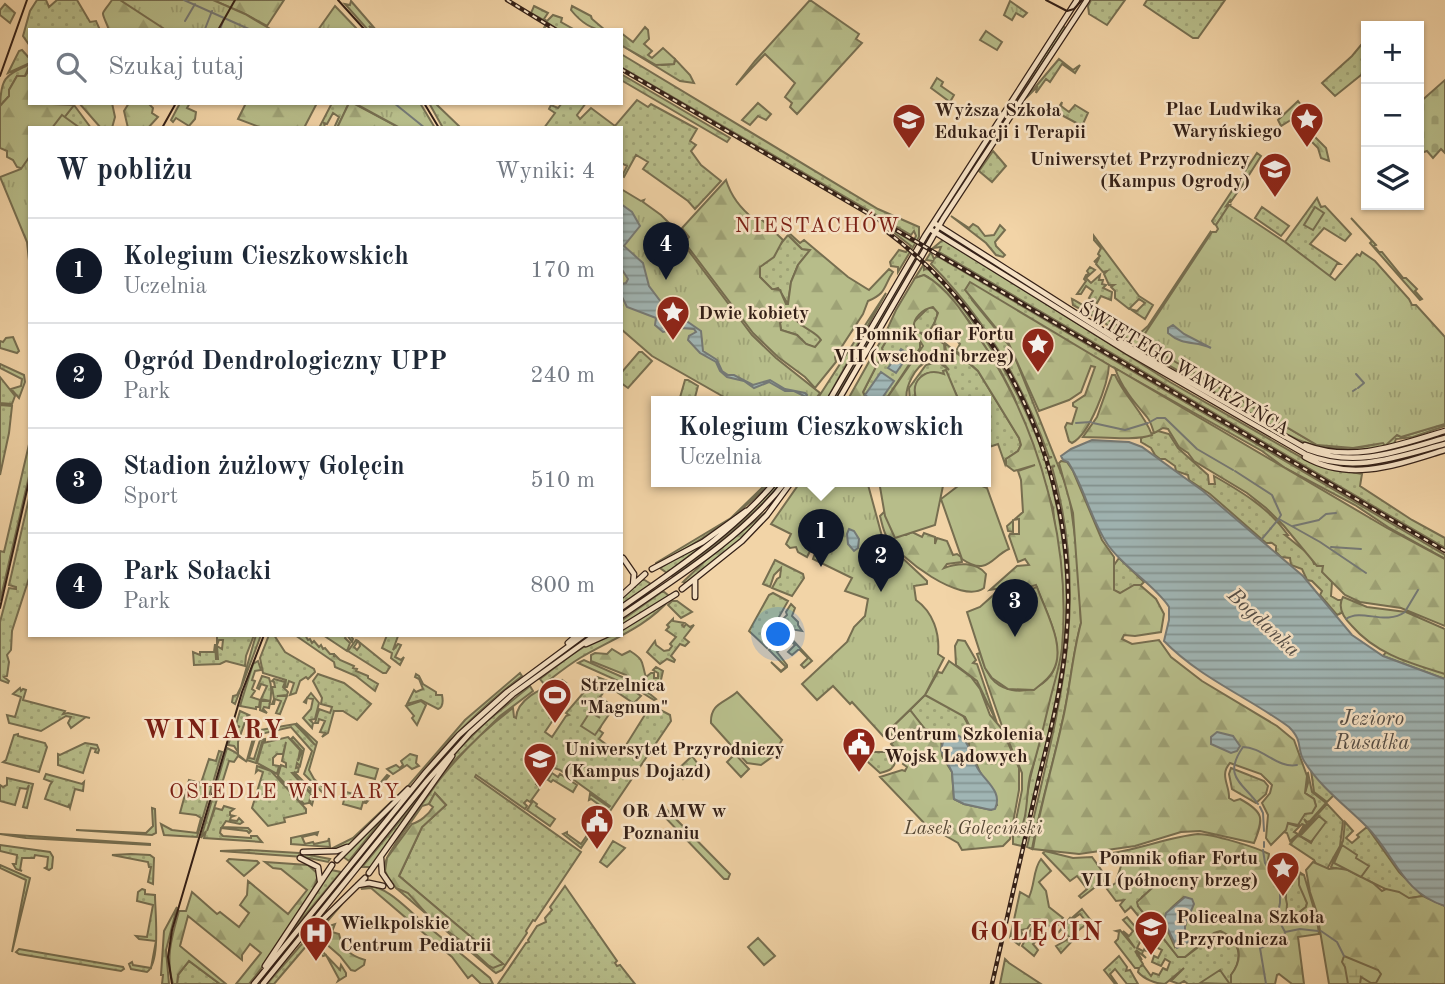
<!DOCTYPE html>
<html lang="pl">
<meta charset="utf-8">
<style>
body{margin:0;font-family:"Old Standard TT",serif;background:#f6f6f7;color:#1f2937}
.controls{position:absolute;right:21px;top:21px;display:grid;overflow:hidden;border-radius:0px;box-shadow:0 2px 5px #0004}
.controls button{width:63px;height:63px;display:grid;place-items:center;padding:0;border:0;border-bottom:2px solid #e0e1e3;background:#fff;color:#1f2937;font:35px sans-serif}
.you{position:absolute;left:779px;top:635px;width:24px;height:24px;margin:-18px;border:5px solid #fff;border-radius:50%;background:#1a73e8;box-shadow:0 0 0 10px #1a73e833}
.badge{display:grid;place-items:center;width:46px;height:46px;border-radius:50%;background:#111827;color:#fff;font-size:23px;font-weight:700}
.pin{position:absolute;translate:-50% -58px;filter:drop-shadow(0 2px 4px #0008)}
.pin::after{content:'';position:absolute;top:37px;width:24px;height:21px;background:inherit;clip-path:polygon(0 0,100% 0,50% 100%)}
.popup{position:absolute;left:651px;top:396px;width:340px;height:91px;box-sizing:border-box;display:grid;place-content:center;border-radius:0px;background:#fff;filter:drop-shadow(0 2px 5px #0005);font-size:23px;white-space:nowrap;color:#747a83}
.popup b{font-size:26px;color:#1f2937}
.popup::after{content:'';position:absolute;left:50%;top:100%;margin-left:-14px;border:14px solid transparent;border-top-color:#fff}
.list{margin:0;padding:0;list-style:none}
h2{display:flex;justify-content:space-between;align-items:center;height:91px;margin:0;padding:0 28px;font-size:30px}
h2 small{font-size:23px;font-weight:400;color:#747a83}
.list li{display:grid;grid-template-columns:46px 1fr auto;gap:21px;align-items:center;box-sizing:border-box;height:105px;padding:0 28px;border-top:2px solid #e0e1e3}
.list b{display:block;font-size:26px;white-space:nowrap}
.list p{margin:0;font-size:23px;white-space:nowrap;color:#747a83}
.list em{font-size:23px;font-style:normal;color:#747a83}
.icon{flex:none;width:38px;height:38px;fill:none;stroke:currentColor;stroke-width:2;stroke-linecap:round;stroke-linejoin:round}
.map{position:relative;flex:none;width:1445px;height:984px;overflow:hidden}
.search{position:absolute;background:#fff;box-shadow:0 2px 5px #0004;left:28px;top:28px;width:595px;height:77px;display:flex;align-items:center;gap:18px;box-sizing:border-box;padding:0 24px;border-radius:0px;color:#747a83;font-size:26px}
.panel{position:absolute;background:#fff;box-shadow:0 2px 5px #0004;left:28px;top:126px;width:595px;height:511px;border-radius:0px}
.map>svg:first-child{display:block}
.grass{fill:url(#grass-dots);stroke:#766e50;stroke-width:2;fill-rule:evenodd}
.forest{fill:url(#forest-firs);stroke:#766e50;stroke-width:2;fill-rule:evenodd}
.wetland{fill:url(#wetland-marsh);stroke:#766e50;stroke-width:2}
.cemetery{fill:url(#cemetery-stones);stroke:#766e50;stroke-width:2}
.park{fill:url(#park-tufts);stroke:#766e50;stroke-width:2}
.pitch{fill:#b7bd8a;stroke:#766e50;stroke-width:2}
.water{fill:url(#water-rules);stroke:#757975;stroke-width:2}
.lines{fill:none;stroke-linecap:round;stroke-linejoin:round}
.stream{stroke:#757975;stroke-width:2}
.secondary-casing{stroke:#342017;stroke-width:7}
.secondary{stroke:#f7e3c6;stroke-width:4.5}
.tram{stroke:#342017;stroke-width:2}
.rail-casing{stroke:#342017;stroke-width:4.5}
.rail{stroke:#f7e3c6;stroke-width:2;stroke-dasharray:5;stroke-linecap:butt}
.labels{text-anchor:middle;stroke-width:5;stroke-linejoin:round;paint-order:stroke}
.poi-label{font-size:19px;font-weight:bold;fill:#342017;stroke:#f7e3c6;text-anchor:start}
.street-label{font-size:19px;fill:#342017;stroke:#f7e3c6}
.park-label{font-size:19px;font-style:italic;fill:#554734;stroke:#f7e3c6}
.neighbourhood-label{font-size:21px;letter-spacing:2px;fill:#7a1f14;stroke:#f7e3c6}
.water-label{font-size:21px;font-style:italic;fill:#544d46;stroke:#f7e3c6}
.district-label{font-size:26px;font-weight:bold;letter-spacing:2px;fill:#7a1f14;stroke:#f7e3c6}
</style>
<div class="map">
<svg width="1445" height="984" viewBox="0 0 1445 984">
<defs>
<pattern id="grass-dots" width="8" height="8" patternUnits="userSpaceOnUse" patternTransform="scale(1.75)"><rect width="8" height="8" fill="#b7bd8a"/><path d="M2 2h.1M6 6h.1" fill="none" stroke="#9ea276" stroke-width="1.8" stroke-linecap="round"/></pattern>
<pattern id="forest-firs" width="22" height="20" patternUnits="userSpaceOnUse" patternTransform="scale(1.75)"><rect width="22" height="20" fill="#b7bd8a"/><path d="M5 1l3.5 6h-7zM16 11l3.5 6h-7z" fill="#9ea276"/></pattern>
<pattern id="wetland-marsh" width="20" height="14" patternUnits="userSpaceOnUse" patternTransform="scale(1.75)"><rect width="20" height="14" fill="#b7bd8a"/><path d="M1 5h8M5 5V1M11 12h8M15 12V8" fill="none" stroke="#9ea276"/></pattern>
<pattern id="cemetery-stones" width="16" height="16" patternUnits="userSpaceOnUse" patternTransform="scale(1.75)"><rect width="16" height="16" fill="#b7bd8a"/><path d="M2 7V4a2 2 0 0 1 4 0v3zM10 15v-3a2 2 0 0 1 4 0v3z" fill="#9ea276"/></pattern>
<pattern id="park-tufts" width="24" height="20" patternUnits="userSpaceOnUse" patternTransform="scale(1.75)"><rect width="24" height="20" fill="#b7bd8a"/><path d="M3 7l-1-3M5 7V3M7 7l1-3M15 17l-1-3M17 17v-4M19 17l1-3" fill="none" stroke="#9ea276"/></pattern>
<pattern id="water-rules" width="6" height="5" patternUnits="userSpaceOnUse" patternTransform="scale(1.75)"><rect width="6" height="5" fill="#a0b5b4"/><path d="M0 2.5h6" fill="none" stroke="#839391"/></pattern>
</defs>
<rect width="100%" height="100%" fill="#f2d4a7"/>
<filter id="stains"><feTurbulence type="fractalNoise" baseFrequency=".00286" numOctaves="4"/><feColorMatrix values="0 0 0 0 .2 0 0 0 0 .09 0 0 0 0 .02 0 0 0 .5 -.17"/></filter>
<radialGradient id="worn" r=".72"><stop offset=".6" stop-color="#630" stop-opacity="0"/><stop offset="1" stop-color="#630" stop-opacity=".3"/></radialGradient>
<path class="grass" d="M 37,0 L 46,0 L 49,7 L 57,0 L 77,0 L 90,22 L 96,21 L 100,30 L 30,30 L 30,46 L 23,36 L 30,11 Z
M 1091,0 L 1125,0 L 1107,25 L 1089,14 L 1088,6 Z
M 1147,0 L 1225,0 L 1198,38 L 1193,38 L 1144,5 Z
M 351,1 L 376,30 L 369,26 L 372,30 L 368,30 L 345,4 L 350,5 Z
M 534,6 L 548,13 L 544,19 L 547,21 L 553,15 L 562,18 L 561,22 L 575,30 L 559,30 L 548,23 L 543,30 L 547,22 L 531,13 Z
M 572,6 L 591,16 L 592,19 L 605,30 C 591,30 579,20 571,10 Z
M 1063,26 L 1065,28 L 1053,47 L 941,218 Z
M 1366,39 L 1366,71 L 1335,96 L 1322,83 L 1352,56 Z
M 621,45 L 662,65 L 674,64 L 675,59 L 690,75 L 694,83 L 680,81 Z
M 22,50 L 30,59 L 30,63 L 8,73 L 19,51 Z
M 621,54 L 878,209 L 919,227 L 919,237 L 898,272 L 898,267 L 891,266 L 890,262 L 899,250 L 906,252 L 911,246 L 880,222 L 913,242 L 916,236 L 914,231 L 911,235 L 621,67 Z
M 1059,59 L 1073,70 L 1080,65 L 1075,73 L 1062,64 L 1050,82 L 1046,79 L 1036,93 L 1037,87 L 1026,98 Z
M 30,64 L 25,76 L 17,76 L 9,90 L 9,96 L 0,106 C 1,77 5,76 30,64 Z
M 637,100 L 648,107 L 651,104 L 697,129 L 690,141 L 696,145 L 691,151 L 701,165 L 721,181 L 695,209 L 688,201 L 643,169 L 648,162 L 636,155 L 624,177 L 622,176 L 627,166 L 621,163 L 621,128 L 544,128 L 555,113 L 549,109 L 551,105 L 558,108 L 562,103 L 586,103 L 577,115 L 580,119 L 591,108 L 615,126 Z
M 1298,101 L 1301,105 L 1298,109 L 1300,111 L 1298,116 L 1301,118 L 1293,116 L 1294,118 L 1281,126 L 1278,120 Z
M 1062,102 L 1061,106 L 1069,112 L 1075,105 L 1088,113 L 1082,126 L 1056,112 Z
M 332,103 L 349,103 L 337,128 L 334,128 L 339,117 L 333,113 L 327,124 L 324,123 L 325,128 L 319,128 Z
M 429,103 L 435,103 L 461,128 L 443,128 Z
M 758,103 L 771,114 L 766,120 L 758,116 L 750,125 L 742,120 Z
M 74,105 L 91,128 L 56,128 Z
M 993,151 L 1006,166 L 992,182 L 979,171 Z
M 1257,153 L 1261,156 L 1242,186 L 1239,185 L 1241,187 L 1230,203 L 1231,199 L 1226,206 L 1230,205 L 1216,225 L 1214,224 L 1212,221 Z
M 1317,198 L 1321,207 L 1325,206 L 1351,234 L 1345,241 L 1324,228 L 1310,244 L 1340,264 L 1337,264 L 1329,277 L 1285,242 Z
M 1262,207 L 1289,226 L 1281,236 L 1255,218 Z
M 951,216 L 969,228 L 973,224 L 978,227 L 985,236 L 994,235 L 1000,225 L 1005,230 L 995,242 L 996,246 L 1005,255 L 1003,257 L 996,255 L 986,243 Z
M 1351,218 L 1376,245 L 1374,246 L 1379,252 L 1382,252 L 1403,278 L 1406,278 L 1417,289 L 1415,291 L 1422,299 L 1420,300 L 1370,243 L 1372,241 Z
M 932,233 L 834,401 L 832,401 L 894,292 Z
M 788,235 L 802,249 L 810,250 L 798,265 L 791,282 L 788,304 L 778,288 L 772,290 L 760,277 L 759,267 L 764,264 Z
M 947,235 L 1137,355 L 1292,444 L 1323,458 L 1292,445 L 1103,335 Z
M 1094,236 L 1139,296 L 1153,305 L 1145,319 L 1130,309 L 1137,311 L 1145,303 L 1139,299 L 1129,309 L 1115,298 L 1115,291 L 1111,287 L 1114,285 L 1109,285 L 1104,274 L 1107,271 L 1103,272 L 1096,264 L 1098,260 L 1094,262 L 1100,256 L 1098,254 L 1101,248 L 1094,240 Z
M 944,239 L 1170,382 L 1306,460 L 1324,467 L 1362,474 L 1360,486 L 1412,520 L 1445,538 L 1445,548 L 939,252 L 941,247 L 933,248 Z
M 931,252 L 934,259 L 937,256 L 1445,555 L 1445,559 L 1388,527 L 1355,505 L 1285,468 L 1262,451 L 1091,355 L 969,292 L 972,300 L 1008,344 L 1014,355 L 1069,493 L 1078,559 L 1081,623 C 1072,656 1070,690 1062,723 C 1053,765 1040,806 1032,849 L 1027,847 C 1057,713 1092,605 1052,467 L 1055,466 L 1045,468 L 1048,468 C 1059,511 1067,555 1067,600 C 1066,683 1040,766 1022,846 L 1013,844 L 1013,835 L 1017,834 L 1022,825 L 1030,779 L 1062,647 L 1061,586 L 1053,508 L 1014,397 L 1000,370 L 969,321 L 947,294 L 928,277 L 924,275 L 915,278 L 924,264 L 924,270 L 928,268 C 982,324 1018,386 1045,458 L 1043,460 L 1052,457 L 1049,457 C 1023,383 986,320 931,264 L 933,261 L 926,260 Z
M 1090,267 L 1095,270 L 1086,278 L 1091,283 L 1100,275 L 1099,280 L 1103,280 L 1102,284 L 1106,285 L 1103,288 L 1112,292 L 1111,300 L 1101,296 L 1097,303 L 1089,298 L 1093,291 L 1086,286 L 1081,294 L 1077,294 L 1086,281 L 1084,279 L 1086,275 L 1089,274 L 1087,271 Z
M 886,293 L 826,401 L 816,401 Z
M 1072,299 L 1074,300 L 1132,334 L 1128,340 L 1124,335 L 1119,336 L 1104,322 L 1073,305 Z
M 929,307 L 937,309 C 939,318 933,325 928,333 L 917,333 L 913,323 Z
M 790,313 L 794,319 L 819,335 L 821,340 L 815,348 L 806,344 L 797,335 L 781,330 L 780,323 L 787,314 Z
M 902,331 L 907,332 L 920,340 L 920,348 L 885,401 L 867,401 L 863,392 L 883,353 L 882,348 L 889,336 Z
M 945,343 L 978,371 L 1019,438 L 1021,445 L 1018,451 L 1006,459 L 1005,464 L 998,444 L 986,448 L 986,401 L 959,401 L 945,370 L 945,375 C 926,366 909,381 917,401 L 910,401 L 909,388 L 926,365 L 938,362 L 949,370 L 942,362 L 932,359 L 941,358 L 946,351 Z
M 639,352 L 642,352 L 652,361 L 628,388 L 621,383 L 621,373 Z
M 0,364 L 24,375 L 25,382 L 19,398 L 11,389 L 21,386 L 22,379 L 0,368 Z
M 0,377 L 15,396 L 12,404 L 0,403 Z
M 685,380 L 688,380 L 698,386 L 694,401 L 679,401 Z
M 0,405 L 12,406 L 9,433 L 0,475 Z
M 1158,431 L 1169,434 L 1178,448 L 1208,475 L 1209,484 L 1215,484 L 1214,476 C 1242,492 1269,508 1288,535 L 1285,535 L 1311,556 L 1314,564 L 1327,564 L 1323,572 L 1332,582 L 1331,596 L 1338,600 L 1344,600 L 1346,611 L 1337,615 L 1320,595 L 1322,591 L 1312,581 L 1307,580 L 1302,569 L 1291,565 L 1290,558 L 1281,557 L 1276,552 L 1276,546 L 1272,543 L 1266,543 L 1210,494 L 1189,480 L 1188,475 L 1176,471 L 1175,466 L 1165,459 L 1160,459 L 1155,455 L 1151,448 L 1141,442 L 1141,438 Z
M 30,440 L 30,472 L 0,601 L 0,551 L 4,552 Z
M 769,481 L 772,481 C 736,518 702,541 656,565 L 656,563 L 731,518 Z
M 780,481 L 783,481 C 751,519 713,548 673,577 L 672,576 L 738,525 Z
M 30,494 L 30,575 L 12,631 L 11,650 L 7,655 L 9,662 L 7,676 L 4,677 L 9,681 L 8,683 L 0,680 L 0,622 L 9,588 L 16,589 L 16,587 L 9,585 Z
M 719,533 L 667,573 L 660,568 Z
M 1119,558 L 1144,582 L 1139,587 L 1121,594 L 1111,589 L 1112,568 Z
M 775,560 L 803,574 L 804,578 L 792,596 L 772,588 L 777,579 L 780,577 L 781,568 L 774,575 L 770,587 L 763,584 Z
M 643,579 L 651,584 L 621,605 L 621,598 Z
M 663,591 L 669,596 L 621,626 L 621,621 Z
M 773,593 L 788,601 L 775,624 L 783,632 L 780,631 L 770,642 L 771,644 L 767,648 L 749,631 L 769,595 Z
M 670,599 C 647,627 610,640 580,658 C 567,666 556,675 544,684 L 540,679 C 563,662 591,635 621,635 L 621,630 Z
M 672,601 L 677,601 L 692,612 L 681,618 L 668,605 Z
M 791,604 L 795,608 L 792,616 L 798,622 L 798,625 L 802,631 L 790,629 L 783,622 L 780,622 L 787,615 L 786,612 Z
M 673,619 L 673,621 L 684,623 L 682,625 L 684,627 L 686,624 L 690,627 L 694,625 L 684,638 L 689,642 L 685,646 L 680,644 L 671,656 L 675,660 L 674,662 L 667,659 L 660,664 L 647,652 L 655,641 L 656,645 L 664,651 L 669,650 L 672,646 L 670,644 L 676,637 L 666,630 L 669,627 L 667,625 Z
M 217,635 L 254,635 L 246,656 L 245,666 L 226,661 L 220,664 L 194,665 L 193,652 L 200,655 L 200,652 L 214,652 L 215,644 L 216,659 L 218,659 L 217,646 L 222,649 L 223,640 L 219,640 L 217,645 Z
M 256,635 L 261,635 L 235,704 L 232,702 L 233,696 L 237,695 L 241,687 Z
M 269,635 L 274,635 L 285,652 L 314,669 L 315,672 L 308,679 L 306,677 L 300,681 L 296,693 L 290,695 L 294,683 L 289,681 L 287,687 L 285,687 L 286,680 L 263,673 L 260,658 Z
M 387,635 L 401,635 L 398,636 L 393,650 L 398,644 L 401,645 L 395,657 L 401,660 L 404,657 L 400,665 L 391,658 L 392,653 L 382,648 Z
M 788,635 L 812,661 L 804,668 L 801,665 L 808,658 L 799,649 L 792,655 L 788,652 L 795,645 L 790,640 L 777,652 L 787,665 L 787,667 L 781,672 L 771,662 L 781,671 L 786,667 L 769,650 L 785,639 L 783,636 Z
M 356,640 L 358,641 L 354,647 L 357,650 L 360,646 L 359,642 L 390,667 L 386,673 L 383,673 L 348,651 Z
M 1445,644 L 1445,679 L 1383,656 L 1390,647 Z
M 520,673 L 522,676 C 482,706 449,740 416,777 C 399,796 367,834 347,846 C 342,850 337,849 331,849 L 353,838 L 409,785 L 465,720 Z
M 318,674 L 344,683 L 371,704 L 357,720 L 343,711 L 334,711 L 328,733 L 322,737 L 325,733 L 320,732 L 325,721 L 319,719 L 318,723 L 315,723 L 319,709 L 330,713 L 332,707 L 321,704 L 322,698 L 313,681 Z
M 416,674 L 419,676 L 423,684 L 436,692 L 436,695 L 442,695 C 443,700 444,707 438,709 L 421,700 L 407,704 L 414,690 L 416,692 L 423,689 L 419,679 L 415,677 Z
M 262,676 L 269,678 C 273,687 271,699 269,708 L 264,707 L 263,709 L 267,713 L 260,710 L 261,701 L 270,701 L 261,699 L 267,686 L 261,684 L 259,689 L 257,688 Z
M 597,677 L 611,682 L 615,686 L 617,685 L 621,686 L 620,690 L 634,691 L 641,696 L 631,706 L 633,703 L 608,686 L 591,710 L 594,713 L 590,712 L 599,728 L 601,726 L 599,730 L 603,733 L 599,739 L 611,748 L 616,746 L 623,750 L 651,705 L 670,715 L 671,721 L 606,817 L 603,816 L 581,848 L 563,834 L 567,832 L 567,834 L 581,844 L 605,809 L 591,799 L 589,800 L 590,794 L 609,807 L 610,806 L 560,770 L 554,768 L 545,781 L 540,778 L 536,784 L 540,788 L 530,802 L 527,800 L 524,803 L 527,806 L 525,809 L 476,775 L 475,777 L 581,852 L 535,921 L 533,920 L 526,931 L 527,933 L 502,970 L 496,973 L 493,971 L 396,888 L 408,892 L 432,920 L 464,943 L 489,966 L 503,964 L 399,876 L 422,827 L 446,805 L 435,793 L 429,804 L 422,806 C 414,819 386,853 385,864 C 384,872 388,878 392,885 L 385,877 L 382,868 C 413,808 458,749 513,708 L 514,717 L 516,718 C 517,697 546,687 562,680 L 566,683 L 552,700 L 559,706 L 559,711 L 545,732 L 552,737 L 566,716 L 569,715 L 566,713 Z
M 274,679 L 285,682 L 283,687 L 288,692 L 287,695 L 277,696 L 287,696 L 280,714 L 276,713 L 281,701 L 275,699 L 274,704 L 272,704 L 274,699 L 272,687 L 275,687 L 274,682 L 272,681 Z
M 525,680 L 527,682 C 460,734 410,799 357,864 L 354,864 L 457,740 L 475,722 Z
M 530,686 L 533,691 L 500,716 L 450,765 L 400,835 L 458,750 L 486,722 Z
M 20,688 L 21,691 L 23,689 L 26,690 L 23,700 L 65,711 L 63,714 L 68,713 L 90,718 L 86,717 L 71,728 L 68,723 L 71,717 L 66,716 L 41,731 L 9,723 L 7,715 L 15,717 L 21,697 L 13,694 Z
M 311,693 L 319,703 L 315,719 L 310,720 L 313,723 L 312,728 L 303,718 L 311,709 L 313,699 L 307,698 L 306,703 L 304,702 Z
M 925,695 C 953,705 974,713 969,746 L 963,738 L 944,738 L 942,743 C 939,730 932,737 925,729 C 922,726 912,713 910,710 Z
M 240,711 L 249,715 L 247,716 L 238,742 L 238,752 L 234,746 L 228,745 L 235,726 L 240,727 L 236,725 Z
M 296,723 L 317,742 L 309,770 L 314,779 L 324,788 L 322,792 L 304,774 L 312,751 L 291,727 L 256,735 L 249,758 L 254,759 L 260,740 L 265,739 L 265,741 L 262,742 L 256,763 L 247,760 L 255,731 L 295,724 L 315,745 Z
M 18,734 L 18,736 L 45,743 L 47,747 L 39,772 L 3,762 L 6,760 L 14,735 Z
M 288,737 L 300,750 L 298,761 L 302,751 L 291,739 L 293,737 L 304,749 L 300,766 L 297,763 L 296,768 L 299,767 L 298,772 L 292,773 L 310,793 L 311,790 L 309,791 L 295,776 L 295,773 L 315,793 L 312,805 L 310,803 L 311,794 L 309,803 L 304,804 L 278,776 L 281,765 L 286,767 L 286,763 L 282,761 L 286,742 L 283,754 L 277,754 L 273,758 L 273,765 L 279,766 L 277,774 L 257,763 L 263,743 Z
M 85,743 L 97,745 L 99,750 L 98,753 L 95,752 L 96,749 L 91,748 L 83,773 L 58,765 L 58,754 L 60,755 Z
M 227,748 L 235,752 L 247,762 L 238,756 L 234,762 L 229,761 L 207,831 L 215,808 L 222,810 L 224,806 L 234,809 L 230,812 L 230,815 L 234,816 L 231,817 L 230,820 L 237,821 L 239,818 L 243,822 L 240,824 L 226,821 L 222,827 L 248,828 L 251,831 L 249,833 L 247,831 L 221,828 L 220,833 L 223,836 L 251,838 L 251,836 L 257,836 L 262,842 L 204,838 L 206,831 L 201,838 Z
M 857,752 L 891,752 L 896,758 C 895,769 889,771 880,773 Z
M 410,754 L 417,756 L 416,763 L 419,766 L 412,769 L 407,765 L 393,774 L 387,769 L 396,765 L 400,768 L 403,765 L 401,761 Z
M 257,766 L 271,771 L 306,809 L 306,813 L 284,818 L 285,822 L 268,826 L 252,808 L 263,772 L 258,770 L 256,772 Z
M 1311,770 L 1334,795 L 1327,802 L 1314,792 Z
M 552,773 L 558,777 L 560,774 L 577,785 L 573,792 L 553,780 L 551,782 L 548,780 Z
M 1308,773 L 1312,792 L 1326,803 L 1310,821 L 1307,822 L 1304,819 L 1307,824 L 1299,833 L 1304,825 L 1302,824 L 1294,832 L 1298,834 L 1290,841 L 1287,833 L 1284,832 L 1287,823 L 1296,826 L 1299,825 L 1298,819 L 1316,806 L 1314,799 L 1305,793 L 1308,783 L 1306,774 Z
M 46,774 L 82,784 L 84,782 L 83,791 L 75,789 L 70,808 L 69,805 L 68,807 L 45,799 L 50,785 L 52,782 L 44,779 Z
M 7,778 L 33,784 L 27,808 L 23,807 L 29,785 L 27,789 L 20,788 L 15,805 L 0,801 L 0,785 L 3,787 L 7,785 Z
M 189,780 L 212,786 L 197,837 L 164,835 L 161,824 L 172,830 L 197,833 L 201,818 L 196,815 L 180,813 Z
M 420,796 L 371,867 L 362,867 Z
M 533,801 L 537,804 L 536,806 L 555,819 L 550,826 L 527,810 Z
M 1327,804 L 1343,821 L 1340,846 L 1327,869 L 1317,866 L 1314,860 L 1290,844 ZM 1315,820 L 1317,831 L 1311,843 L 1300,836 Z
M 152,808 L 155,809 L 156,833 L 152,835 L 76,830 L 146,833 L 153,826 Z
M 386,815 L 349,861 L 342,856 Z
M 1345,822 L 1353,831 L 1346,838 L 1352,843 L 1359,837 L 1357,835 L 1367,827 L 1399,872 L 1423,896 L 1406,899 L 1369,881 L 1331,867 L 1343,841 Z
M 0,834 L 150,844 L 150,845 L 26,838 Z
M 613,841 L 625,848 L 607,867 L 600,862 Z
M 0,845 L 50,852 L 53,857 L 52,868 L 49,870 L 45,868 L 47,867 L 48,857 L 35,855 L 34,858 L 22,858 L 20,870 L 22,871 L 16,869 L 13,864 L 16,864 L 17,855 L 0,851 Z
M 249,850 L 299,853 L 330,859 L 328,862 L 304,857 L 220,851 Z
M 131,854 L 150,855 L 154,858 L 153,884 L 148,882 L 151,867 L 149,867 L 148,862 L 112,855 Z
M 1284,862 L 1304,875 L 1299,874 L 1307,903 L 1306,907 L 1288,921 L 1286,921 L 1286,894 L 1277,873 L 1283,870 L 1280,864 Z
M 0,865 L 30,878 L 12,952 L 26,880 L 0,868 Z
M 331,870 L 341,872 L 293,930 Z
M 346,874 L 349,875 L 260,984 L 257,984 Z
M 1145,878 L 1151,880 L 1152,889 L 1142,897 L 1138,906 L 1178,957 L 1185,957 L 1220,931 C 1240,940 1244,958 1231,975 L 1231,984 L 1188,984 L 1184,981 L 1179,984 L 1171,981 L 1184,968 L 1165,984 C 1156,984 1144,979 1138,972 L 1139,968 L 1135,968 L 1115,942 L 1118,939 L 1119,932 L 1116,931 L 1120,930 L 1135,948 L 1123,931 L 1129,936 L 1133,931 L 1123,920 L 1127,917 L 1138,930 L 1145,924 L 1131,907 L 1125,912 L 1120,905 L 1124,900 L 1116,901 L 1107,889 L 1117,882 L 1129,886 ZM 1149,935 L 1154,938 L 1150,946 L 1146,944 L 1144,950 L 1153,953 L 1156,947 L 1162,950 L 1158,958 L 1154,956 L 1152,962 L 1161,966 L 1165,959 L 1170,962 L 1167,970 L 1163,968 L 1159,975 L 1153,973 L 1151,976 L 1143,965 L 1140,967 L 1143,964 L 1135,951 L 1142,960 L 1136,950 L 1146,958 L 1142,954 L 1143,951 L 1137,948 L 1141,940 L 1145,941 Z
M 565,886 L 617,961 L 615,963 L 617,966 L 620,965 L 635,984 L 498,984 L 526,943 L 529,942 L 528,940 L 537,926 L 546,922 L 545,918 L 552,910 L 550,907 Z
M 142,889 L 145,890 L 145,894 L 155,895 C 155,912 161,962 147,972 L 131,969 L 129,964 L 132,962 L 133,965 L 151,968 L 156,941 L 139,939 L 136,936 L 147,937 L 153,905 L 137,901 L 138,892 Z
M 342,904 L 274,984 L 267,984 L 300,946 Z
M 1082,909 L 1097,928 L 1092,932 L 1084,926 L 1074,934 L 1076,937 L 1061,953 L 1056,946 L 1070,938 L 1063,930 L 1068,922 L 1058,933 L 1070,918 L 1076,926 L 1084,919 L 1080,914 L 1074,918 L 1075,922 L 1072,918 Z
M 320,945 L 322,946 L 320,949 L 340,970 L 341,965 L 346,973 L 346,976 L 338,981 L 339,979 L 326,955 L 323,956 L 320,951 L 314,956 L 312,950 Z
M 19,949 L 112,965 L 123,967 L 124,969 L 121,971 L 19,954 L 16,952 Z
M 1119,956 L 1127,967 L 1126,971 L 1130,970 L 1138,984 L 1127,984 L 1115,969 L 1110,974 L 1117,984 L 1115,984 L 1104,970 Z
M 189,961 L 220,984 L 177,984 L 178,975 Z"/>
<path class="forest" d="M 112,0 L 142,0 L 192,30 L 109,30 C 101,8 100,18 112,0 Z
M 213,0 L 284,0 L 267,26 L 245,14 Z
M 810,0 L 859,34 L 856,39 L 862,43 L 797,114 L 790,107 L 792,103 L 785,97 L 795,83 L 765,54 L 736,85 L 755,61 Z
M 5,4 L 15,13 L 10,23 L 0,15 L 0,10 Z
M 645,27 L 648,30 L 649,39 L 644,44 L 652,51 L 648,55 L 652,58 L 663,48 L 675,59 L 674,64 L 656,65 L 621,45 L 621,33 L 633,42 Z
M 30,69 L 30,103 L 74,105 L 56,128 L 30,128 L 30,167 L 27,170 L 17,167 L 13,160 L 7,157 L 7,151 L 0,148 L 0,106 L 9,96 L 9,90 L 17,76 L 25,76 Z
M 621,74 L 730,138 L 727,142 L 621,80 Z
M 79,103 L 112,103 L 115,117 L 112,128 L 100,127 Z
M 129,103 L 148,103 L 153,108 L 152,113 L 158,117 L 148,128 L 128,128 L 124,111 Z
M 180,103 L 190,103 L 187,108 L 196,112 L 195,119 L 189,126 L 176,118 L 173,122 L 171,120 Z
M 246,103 L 317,103 L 304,128 L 262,128 L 238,119 Z
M 349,103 L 355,104 L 400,128 L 337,128 Z
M 1306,128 L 1326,148 L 1329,161 L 1321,158 L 1318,148 L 1304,134 Z
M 726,180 C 731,196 741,209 754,219 L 758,216 L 783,240 L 774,257 L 760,267 L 760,277 L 772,289 L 780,290 L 786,304 L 788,304 L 791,282 L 798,265 L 810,250 L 802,249 L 788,235 L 789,233 L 800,243 L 804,240 L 848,277 L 869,290 L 889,269 L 893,272 C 883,287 887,293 868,301 L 863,314 L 835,357 L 836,362 L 815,388 L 805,377 L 778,357 L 753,333 L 685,243 L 689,237 L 682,228 ZM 790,313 C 800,329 815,330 821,340 L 815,347 L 806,344 L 797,335 L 781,330 L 780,323 L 787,314 Z
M 1211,231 L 1141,341 L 1317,445 C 1344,451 1373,449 1397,435 L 1401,437 L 1445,424 L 1445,426 L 1413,437 L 1396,439 L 1394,444 C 1354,455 1323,454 1286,434 L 1119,336 L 1121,334 L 1130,342 L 1148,326 Z
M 924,275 C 951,289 970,324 986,348 C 1041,434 1071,545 1062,648 C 1060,666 1054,683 1050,700 C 1044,724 1039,749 1031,772 C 1025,791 1030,819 1017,834 L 1013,835 L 1022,790 L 1022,773 L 1002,726 L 977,654 L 980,653 C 984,663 986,674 995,682 C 1015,699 1050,690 1056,663 C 1062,639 1044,608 1036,585 L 1022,589 L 1007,587 L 990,590 L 1017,566 L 1029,565 L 1025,559 L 1018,562 L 1009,536 L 1010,534 L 1019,534 L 1019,519 L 1013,520 L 1013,532 L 1008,531 L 1007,526 L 1023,512 L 1021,480 L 1018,471 L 1035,465 L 1014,471 L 1006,465 L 1006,459 L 1018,451 L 1021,445 L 1019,438 L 978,371 L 956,351 L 960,344 L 958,342 L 959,338 L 956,335 L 953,339 L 934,324 L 938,313 L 933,307 C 923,309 912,318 914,329 L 922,334 L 928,333 L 944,344 L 945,355 C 939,358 934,358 928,361 C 915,366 904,388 907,401 L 885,401 L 923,346 L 920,341 L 907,332 L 892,336 L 885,334 L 896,310 L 915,278 Z
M 970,282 L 1109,365 C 1108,384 1090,434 1072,443 L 1069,441 L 1065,427 L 1067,423 L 1072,424 L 1077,408 L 1073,406 L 1073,403 L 1085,395 L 1095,367 L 1091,366 L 1081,392 L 1069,400 L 1039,411 L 1009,344 L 965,290 Z
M 884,335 L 888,338 L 882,348 L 883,353 L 863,392 L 867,401 L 847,401 Z
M 13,337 L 19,351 L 17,353 L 0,348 L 0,341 L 3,342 L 6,338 Z
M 1115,368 L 1387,528 L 1445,559 L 1445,626 L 1401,608 L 1360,602 L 1345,595 L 1322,572 L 1323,566 L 1317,566 L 1284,526 L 1266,508 L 1247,493 L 1194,461 L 1188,453 L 1179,447 L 1168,429 L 1163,428 L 1154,433 C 1152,427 1151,422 1147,417 C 1134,402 1121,387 1115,368 Z
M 1112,375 L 1115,375 C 1125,397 1144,413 1152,435 C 1136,441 1102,437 1083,437 L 1097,417 Z
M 1061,461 L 1067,462 L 1073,471 L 1102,540 L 1114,557 L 1114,590 L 1120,593 L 1134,585 L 1140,585 L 1156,599 L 1164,614 L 1161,632 L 1135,636 L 1124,635 L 1122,639 L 1132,644 L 1159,640 L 1171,657 L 1202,681 L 1277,726 L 1294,740 L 1307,776 L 1305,793 L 1314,799 L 1316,806 L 1312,813 L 1305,814 L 1298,825 L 1288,823 L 1286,830 L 1271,845 L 1266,838 L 1268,815 L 1262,803 L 1270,793 L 1272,785 L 1261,774 L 1230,763 C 1219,775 1230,786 1229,798 L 1234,801 L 1240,799 C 1264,812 1264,818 1254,843 L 1200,831 L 1181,832 L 1135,846 L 1079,854 L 1033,849 C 1040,806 1053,765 1062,723 C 1070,690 1072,656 1081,623 L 1073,513 L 1059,463 Z
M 766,512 L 742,539 L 687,583 L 683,582 L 706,560 Z
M 884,512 L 895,534 L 906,535 L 912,532 L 922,537 L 924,533 L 935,537 L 935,544 L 937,538 L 947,541 L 953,555 L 957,554 L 961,557 L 962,562 L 947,564 L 944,568 C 957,563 976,561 986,574 L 984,588 C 961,605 899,558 887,537 C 883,531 882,523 880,516 Z
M 1343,597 L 1367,607 L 1406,612 L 1445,629 L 1445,674 C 1410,663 1376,654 1352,626 C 1344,618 1337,607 1343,597 Z
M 295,635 L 305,635 L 308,640 L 310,639 L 312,643 L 314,641 L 319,647 L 321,645 L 323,649 L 325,648 L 330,654 L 334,654 L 334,657 L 335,655 L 340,660 L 354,666 L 353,668 L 357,669 L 356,671 L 368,676 L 368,678 L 378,684 L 375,691 L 356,676 L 335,667 L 334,662 Z
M 323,635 L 350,635 L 353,639 L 352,642 L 347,635 L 345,638 L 350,643 L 347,651 Z
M 958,640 L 965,641 L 976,660 L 973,663 L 977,664 L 997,723 L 977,681 L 956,665 L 955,646 Z
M 612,649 L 622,655 L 630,651 C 646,661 641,663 646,677 L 651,673 L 654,673 L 654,678 L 658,678 L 658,673 L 653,670 L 656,667 L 663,671 L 660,684 L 652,689 L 647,687 L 645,690 L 656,699 L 654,700 L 641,692 L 640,687 L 636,689 L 578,663 L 584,660 L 629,680 L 626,675 L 591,661 L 591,655 L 595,653 L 607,654 Z
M 258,661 L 261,670 L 255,671 L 252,680 L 255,681 L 252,689 L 255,691 L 251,697 L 260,700 L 259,707 L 256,707 L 256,709 L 240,706 L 253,664 Z
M 949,661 L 971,677 L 980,689 L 990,715 L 1002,729 L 1019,768 L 1019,790 L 1010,839 L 1003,846 L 962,850 L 958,843 L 925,824 L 880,777 L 902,770 L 905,771 L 907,767 L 903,764 L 906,759 L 891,744 L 896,739 L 888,731 L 910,710 L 925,729 L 936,732 L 941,737 L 942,756 L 952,772 L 954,799 L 964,804 L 991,810 L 997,805 L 979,770 L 969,746 L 970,727 L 965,717 L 925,695 L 938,672 L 942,673 Z
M 421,701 L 426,705 L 417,725 L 412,718 L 414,716 L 406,706 Z
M 219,751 L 222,752 L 212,786 L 201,783 L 209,759 L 216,761 Z
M 692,756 L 698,764 L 683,779 L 676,771 Z
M 435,793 L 446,805 L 422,827 L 399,876 L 503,964 L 493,968 L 489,966 L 464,943 L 432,920 L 408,893 L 396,888 L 388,877 L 385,871 L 387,858 L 412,824 C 420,822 429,814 433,807 L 429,804 Z
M 318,832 L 317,835 L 315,834 L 302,837 L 305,844 L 313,842 L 314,844 L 328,841 L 329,838 L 330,847 L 291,844 L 291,838 Z
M 1198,834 C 1212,834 1256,847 1269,854 L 1267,865 L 1282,880 L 1287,904 L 1286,920 L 1288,921 L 1306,907 L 1307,903 L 1299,885 L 1299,874 L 1304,875 L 1317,919 L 1319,934 L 1298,937 L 1304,984 L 1292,984 L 1279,974 L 1277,975 L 1275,984 L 1231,984 L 1231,975 C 1244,958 1241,940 1220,931 L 1214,933 L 1185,957 L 1178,957 L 1138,906 L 1137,902 L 1152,888 L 1151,880 L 1139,879 L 1129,886 L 1116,881 L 1121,866 L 1112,853 C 1141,849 1169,837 1198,834 ZM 1184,897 L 1192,905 L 1184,930 L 1186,937 L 1175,947 C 1162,919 1159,917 1184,897 Z
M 1045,851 L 1073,858 L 1092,857 L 1107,878 L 1081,898 L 1079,896 L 1087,889 L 1077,876 L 1070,881 L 1043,853 Z
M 229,859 L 257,861 L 259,863 L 244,876 L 227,861 Z
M 1041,859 L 1051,871 L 1039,882 L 1046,891 L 1049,907 L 1063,918 L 1054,930 L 1040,919 L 1034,919 L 1027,929 L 1021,930 L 1023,937 L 1019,945 L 1010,938 L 1020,892 L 1029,897 C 1035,885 1033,869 1041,859 Z
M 265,862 L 308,865 L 318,874 C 314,900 268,961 249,984 L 236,984 L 261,953 L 250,944 L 242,955 L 242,960 L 188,916 L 180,946 L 226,984 L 220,984 L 189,961 L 178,975 L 177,984 L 173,984 C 165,958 172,936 179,911 L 186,911 L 192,892 L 217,914 L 220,912 L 239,927 L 249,913 L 240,905 L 247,895 L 248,881 L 288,914 L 307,890 L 281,869 L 273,868 Z
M 1313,862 L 1329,869 L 1336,868 L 1348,870 L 1373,883 L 1382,891 L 1386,889 L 1399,892 L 1409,898 L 1423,896 L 1445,906 L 1445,984 L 1329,984 L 1317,913 L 1310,892 L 1306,870 Z
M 368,886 C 387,887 403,905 417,917 L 412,923 L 371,888 L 361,889 Z
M 177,907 L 166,950 L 169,984 L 162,984 L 163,975 L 161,975 L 164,931 Z
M 419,919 L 490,978 L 493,984 L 481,984 L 472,975 L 468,978 L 452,957 L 414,925 Z
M 1035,922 L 1044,925 L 1035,930 L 1041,937 L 1033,944 L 1038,950 L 1034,956 L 1022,946 Z
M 335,924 L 332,932 L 339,934 C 342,949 351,956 365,960 L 364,965 L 355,971 L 351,970 L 340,956 L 317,936 L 323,928 Z
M 1005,959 L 1009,963 L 1041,984 L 1000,984 Z"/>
<path class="wetland" d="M 1231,768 L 1264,781 L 1268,786 L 1266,794 L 1256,803 L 1232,789 L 1229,774 Z
M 1344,956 L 1378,970 L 1381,974 L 1376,983 L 1371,983 L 1361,977 L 1360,984 L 1348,984 L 1345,967 L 1342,962 Z"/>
<path class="cemetery" d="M 1445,80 L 1445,153 L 1441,149 L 1433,158 L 1427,151 L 1421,153 L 1419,150 L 1419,103 Z"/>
<path class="park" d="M 120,0 L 213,0 L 245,14 L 272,30 L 166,30 Z
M 1010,1 L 1027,13 L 1023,17 L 1016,13 L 1012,20 L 1004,15 Z
M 335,6 L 358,30 L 318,30 Z
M 354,103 L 420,103 L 435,128 L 400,128 Z
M 62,115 L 80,128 L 52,128 Z
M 30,156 L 30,270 L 27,242 L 0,177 L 21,169 Z
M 621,189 L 641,201 L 644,200 L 643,202 L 661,215 L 678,232 L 680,231 L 682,242 L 752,335 L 776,358 L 820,393 L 814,401 L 731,401 L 652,356 L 621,329 Z
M 1229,205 L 1285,242 L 1335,280 L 1357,254 L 1360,256 L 1362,252 L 1375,261 L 1409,299 L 1412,305 L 1416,305 L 1445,337 L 1445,424 L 1401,437 L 1397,435 L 1385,446 L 1383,443 L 1353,448 L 1317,445 L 1140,341 L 1212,232 L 1216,232 L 1218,229 L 1216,225 Z
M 801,481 L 867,481 L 883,540 L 927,581 L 927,584 L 914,586 L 916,600 C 933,612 940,633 938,654 L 944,658 L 925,695 L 883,736 L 852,702 L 850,704 L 833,686 L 817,700 L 802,684 L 847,642 L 854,627 L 865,616 L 868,599 L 845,591 L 852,578 L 813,559 L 815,553 L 810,551 L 807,557 L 798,552 L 796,547 L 790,548 L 786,544 L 791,534 L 771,524 Z
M 1319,816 L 1326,822 L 1311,842 L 1300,836 Z"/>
<path class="pitch" d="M 986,31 L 1002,42 L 997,50 L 980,40 Z
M 937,78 L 943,82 L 941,86 L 954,95 L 950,102 L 931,88 Z
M 1315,207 L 1324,213 L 1313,230 L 1304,225 Z
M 946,370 L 959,401 L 917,401 C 909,381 925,367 944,374 L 943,371 Z
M 879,481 L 944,481 L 935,525 L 895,538 L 885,516 Z
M 962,483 L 975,483 L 987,488 L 1009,549 C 992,556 988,577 962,559 L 941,499 Z
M 1037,587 C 1045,611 1067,647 1053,671 C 1049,679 1040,685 1034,690 L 1008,689 L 992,678 L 985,668 L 967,612 L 980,607 L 998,591 L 1007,589 L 1023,592 Z
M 737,692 L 782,740 L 772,757 L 761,765 L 747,763 L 711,723 C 710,703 725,703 737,692 Z
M 600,697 L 614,707 L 595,735 L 581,726 L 590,712 L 600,718 L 591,711 Z
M 735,754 L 749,769 L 741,777 L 727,762 Z
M 358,763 L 378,769 L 375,779 L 355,774 Z
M 387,775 L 389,776 L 366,803 L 363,802 L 361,809 L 343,804 L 346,792 L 365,797 L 365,801 Z
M 660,806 L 664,807 L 730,874 L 728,879 L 724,879 L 659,811 Z
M 1342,845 L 1357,855 L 1356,858 L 1369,866 L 1361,877 L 1334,863 Z
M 758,938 L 775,956 L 764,965 L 748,947 Z
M 1220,970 L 1229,983 L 1228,984 L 1200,983 Z"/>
<path class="water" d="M 621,204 L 632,212 L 640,226 L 624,246 L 643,263 L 649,286 L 664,306 L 662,315 L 682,318 L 701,331 L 703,351 L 717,360 L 722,371 L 728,375 L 734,375 L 753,385 L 770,380 L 785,389 L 805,393 L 807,395 L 806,397 L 794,391 L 785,391 L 769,382 L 754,388 L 744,381 L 727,377 L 720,371 L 716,362 L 700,353 L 688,340 L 689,336 L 696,332 L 694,329 L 681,328 L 663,332 L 655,325 L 656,318 L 627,307 L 621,295 L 621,284 L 626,283 L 628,279 L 621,268 Z
M 1173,325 L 1184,334 L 1211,348 C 1195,340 1184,347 1168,333 L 1168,328 Z
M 901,349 L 909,354 L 896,373 L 888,368 Z
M 881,372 L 894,381 L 880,401 L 873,401 L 865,395 Z
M 1092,440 L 1129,442 L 1142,447 L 1203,491 L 1303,576 L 1352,635 L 1383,656 L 1445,679 L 1445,906 C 1402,893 1395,855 1367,827 C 1346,806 1320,787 1304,761 C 1296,748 1304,742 1289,727 C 1248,697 1200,678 1164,641 L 1169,620 L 1169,607 C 1156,586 1123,567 1108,545 C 1090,519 1085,488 1068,462 L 1063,460 L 1061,456 L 1071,449 Z
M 849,529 L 854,531 L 859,539 L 858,548 L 854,551 L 848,544 L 847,534 Z
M 1217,732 L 1233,736 L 1240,746 L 1237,751 L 1231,753 L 1211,744 L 1211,737 Z
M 953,733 C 971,739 970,756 978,769 C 986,782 1003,792 995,809 L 991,810 L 964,804 L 954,799 L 952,772 L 941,750 L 944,738 Z
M 1185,897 L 1192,899 L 1194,904 L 1185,925 L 1185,936 L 1191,938 L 1191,941 L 1177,948 L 1164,921 L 1166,913 Z"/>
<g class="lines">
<path class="stream" d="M 184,0 L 251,30
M 185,21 L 195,4
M 205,29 L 212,11
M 220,30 L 224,18
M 394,103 L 425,128
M 1356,374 L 1364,383 L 1358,388
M 1353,391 L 1356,389
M 1150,422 L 1157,418 L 1165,418 L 1197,449 L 1233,470
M 1076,423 L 1091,422
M 1093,423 L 1125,430 L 1148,423
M 1235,471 L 1272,495 L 1281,515 L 1278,520
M 1279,519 L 1320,542 L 1366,573
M 1320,519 L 1326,514 L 1336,513
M 1293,526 L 1319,520
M 1261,540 L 1277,521
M 1331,547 L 1361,549
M 1406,610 L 1418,590
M 1346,619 C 1362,608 1385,626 1405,612
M 1258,804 C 1243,783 1222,777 1243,747 C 1262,747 1278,769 1297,765
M 1260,807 L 1263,813 L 1264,831
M 1264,847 L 1264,842
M 1263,850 L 1265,863 L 1280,885 L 1280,903 L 1277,917 L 1285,932 L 1283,941 L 1260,948 L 1266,984
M 1321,931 L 1337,942 L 1344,956
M 1285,932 L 1300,929 L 1318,931"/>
<defs>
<path id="secondary" d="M 934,223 L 1138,353 L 1309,450 C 1357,468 1399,451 1445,438
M 930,229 L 1128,352 L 1305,454 C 1354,474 1397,457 1445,444
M 829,401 L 925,236 L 1077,0
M 838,401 L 943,219 L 1087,0
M 1305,445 C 1353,463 1398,445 1445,431
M 1305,457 C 1351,483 1399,464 1445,450
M 623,558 L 634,574 L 633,585
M 652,569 L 703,542 L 746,511
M 695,580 L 695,597
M 682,589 L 742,541 L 767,515 L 792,481
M 621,596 L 645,574
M 621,608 C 676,569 732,533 776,481
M 621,616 C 679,576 743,537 786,481
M 621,628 L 676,594
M 568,643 L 577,635
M 586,644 L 606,635
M 303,852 L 337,851 L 347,847
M 300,858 L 318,867 L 320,881
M 381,858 L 382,873 L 391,886
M 337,860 L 408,789
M 369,873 L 452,756
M 358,885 L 369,883 L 383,886
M 303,939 L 365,878
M 265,966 L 332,865
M 254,984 L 426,772 L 459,735 L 507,692 L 584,635
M 263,984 L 427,781 L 470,733 L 513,694 L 595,635"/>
</defs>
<use href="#secondary" class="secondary-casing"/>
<use href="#secondary" class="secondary"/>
<path class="tram" d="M 338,0 L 365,30
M 1046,0 L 1067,11 L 1074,9 L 1082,0
M 218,30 L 235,0
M 0,76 L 27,0
M 424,103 L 439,128
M 162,128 L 176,103
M 0,608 L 30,477
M 172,984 L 168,957 L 172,930 L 242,692 L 264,635"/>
<defs>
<path id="rail" d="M 507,0 L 556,30
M 621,69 L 1445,551
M 886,231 C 1012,325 1081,486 1066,641 C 1062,689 1049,736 1038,782 C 1023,849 1007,917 992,984"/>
</defs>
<use href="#rail" class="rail-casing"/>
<use href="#rail" class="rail"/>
</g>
<defs>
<symbol id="sight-pin" viewBox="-11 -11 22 30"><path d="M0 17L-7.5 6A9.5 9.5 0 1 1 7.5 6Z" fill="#8f2418" stroke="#f7e3c6"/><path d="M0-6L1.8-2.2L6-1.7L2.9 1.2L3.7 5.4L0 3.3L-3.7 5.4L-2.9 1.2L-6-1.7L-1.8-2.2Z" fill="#fff"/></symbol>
<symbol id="university-pin" viewBox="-11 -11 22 30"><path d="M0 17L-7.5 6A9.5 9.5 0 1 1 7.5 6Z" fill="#8f2418" stroke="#f7e3c6"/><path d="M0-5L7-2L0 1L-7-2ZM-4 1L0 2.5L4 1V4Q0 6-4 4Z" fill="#fff"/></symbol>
<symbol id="stadium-pin" viewBox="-11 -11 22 30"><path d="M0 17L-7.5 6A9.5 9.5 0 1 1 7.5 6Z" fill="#8f2418" stroke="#f7e3c6"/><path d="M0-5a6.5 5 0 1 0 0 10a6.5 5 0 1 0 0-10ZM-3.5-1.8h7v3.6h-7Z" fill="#fff"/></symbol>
<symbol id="civic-pin" viewBox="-11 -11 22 30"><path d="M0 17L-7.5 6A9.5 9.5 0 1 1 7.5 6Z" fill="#8f2418" stroke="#f7e3c6"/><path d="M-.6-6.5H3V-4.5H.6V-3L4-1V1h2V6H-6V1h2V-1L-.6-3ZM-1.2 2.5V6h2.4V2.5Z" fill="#fff"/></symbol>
<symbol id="hospital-pin" viewBox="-11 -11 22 30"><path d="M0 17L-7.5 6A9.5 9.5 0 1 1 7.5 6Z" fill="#8f2418" stroke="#f7e3c6"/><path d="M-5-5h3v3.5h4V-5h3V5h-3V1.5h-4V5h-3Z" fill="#fff"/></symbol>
</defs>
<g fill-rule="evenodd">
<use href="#sight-pin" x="1288" y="100" width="38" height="52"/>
<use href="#university-pin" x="890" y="101" width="38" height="52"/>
<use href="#university-pin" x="1256" y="150" width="38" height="52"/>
<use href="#sight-pin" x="654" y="293" width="38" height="52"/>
<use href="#sight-pin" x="1019" y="325" width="38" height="52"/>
<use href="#stadium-pin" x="536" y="676" width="38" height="52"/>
<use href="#civic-pin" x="840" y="725" width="38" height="52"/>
<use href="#university-pin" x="521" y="740" width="38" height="52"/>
<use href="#civic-pin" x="578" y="802" width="38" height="52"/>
<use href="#sight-pin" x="1264" y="849" width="38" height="52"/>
<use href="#university-pin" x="1132" y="908" width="38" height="52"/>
<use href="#hospital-pin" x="297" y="914" width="38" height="52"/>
</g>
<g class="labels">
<g class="poi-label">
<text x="1282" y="115" text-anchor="end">Plac Ludwika<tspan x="1282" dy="22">Waryńskiego</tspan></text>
<text x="934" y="116">Wyższa Szkoła<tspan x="934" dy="22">Edukacji i Terapii</tspan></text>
<text x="1250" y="165" text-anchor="end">Uniwersytet Przyrodniczy<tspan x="1250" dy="22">(Kampus Ogrody)</tspan></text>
<text x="698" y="319">Dwie kobiety</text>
<text x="1014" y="340" text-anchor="end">Pomnik ofiar Fortu<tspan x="1014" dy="22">VII (wschodni brzeg)</tspan></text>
<text x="580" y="691">Strzelnica<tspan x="580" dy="22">"Magnum"</tspan></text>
<text x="884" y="740">Centrum Szkolenia<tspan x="884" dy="22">Wojsk Lądowych</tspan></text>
<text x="564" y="755">Uniwersytet Przyrodniczy<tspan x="564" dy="22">(Kampus Dojazd)</tspan></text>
<text x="622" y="817">OR AMW w<tspan x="622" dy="22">Poznaniu</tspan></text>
<text x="1258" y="864" text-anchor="end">Pomnik ofiar Fortu<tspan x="1258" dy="22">VII (północny brzeg)</tspan></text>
<text x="1176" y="923">Policealna Szkoła<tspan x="1176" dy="22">Przyrodnicza</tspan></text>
<text x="340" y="929">Wielkpolskie<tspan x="340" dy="22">Centrum Pediatrii</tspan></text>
</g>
<g class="street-label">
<text transform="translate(1185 368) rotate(31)" y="7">ŚWIĘTEGO WAWRZYŃCA</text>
</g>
<g class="park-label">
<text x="973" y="834">Lasek Golęciński</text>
</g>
<g class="neighbourhood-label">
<text x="818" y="232">NIESTACHÓW</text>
<text x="285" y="798">OSIEDLE WINIARY</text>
</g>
<g class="water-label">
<text transform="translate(1264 622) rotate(43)" y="7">Bogdanka</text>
<text x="1372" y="725">Jezioro<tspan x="1372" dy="24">Rusałka</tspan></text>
</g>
<g class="district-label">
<text x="214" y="738">WINIARY</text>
<text x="1037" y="940">GOLĘCIN</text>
</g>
</g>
<rect width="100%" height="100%" filter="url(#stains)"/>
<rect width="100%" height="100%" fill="url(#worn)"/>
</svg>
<div class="controls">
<button>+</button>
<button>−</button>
<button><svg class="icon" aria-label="layers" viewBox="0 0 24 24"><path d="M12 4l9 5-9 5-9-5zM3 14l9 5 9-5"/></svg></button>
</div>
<div class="you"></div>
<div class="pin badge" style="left:821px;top:567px">1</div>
<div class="popup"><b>Kolegium Cieszkowskich</b>Uczelnia</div>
<div class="pin badge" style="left:881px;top:592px">2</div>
<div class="pin badge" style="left:1015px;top:637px">3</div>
<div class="pin badge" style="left:666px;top:280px">4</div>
<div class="search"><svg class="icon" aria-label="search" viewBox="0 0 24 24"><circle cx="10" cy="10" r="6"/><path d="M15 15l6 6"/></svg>Szukaj tutaj</div>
<section class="panel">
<h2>W pobliżu<small>Wyniki: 4</small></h2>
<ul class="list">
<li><span class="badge">1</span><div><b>Kolegium Cieszkowskich</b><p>Uczelnia</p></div><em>170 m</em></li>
<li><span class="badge">2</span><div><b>Ogród Dendrologiczny UPP</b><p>Park</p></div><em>240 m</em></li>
<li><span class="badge">3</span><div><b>Stadion żużlowy Golęcin</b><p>Sport</p></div><em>510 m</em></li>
<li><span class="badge">4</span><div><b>Park Sołacki</b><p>Park</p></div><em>800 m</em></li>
</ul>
</section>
</div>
